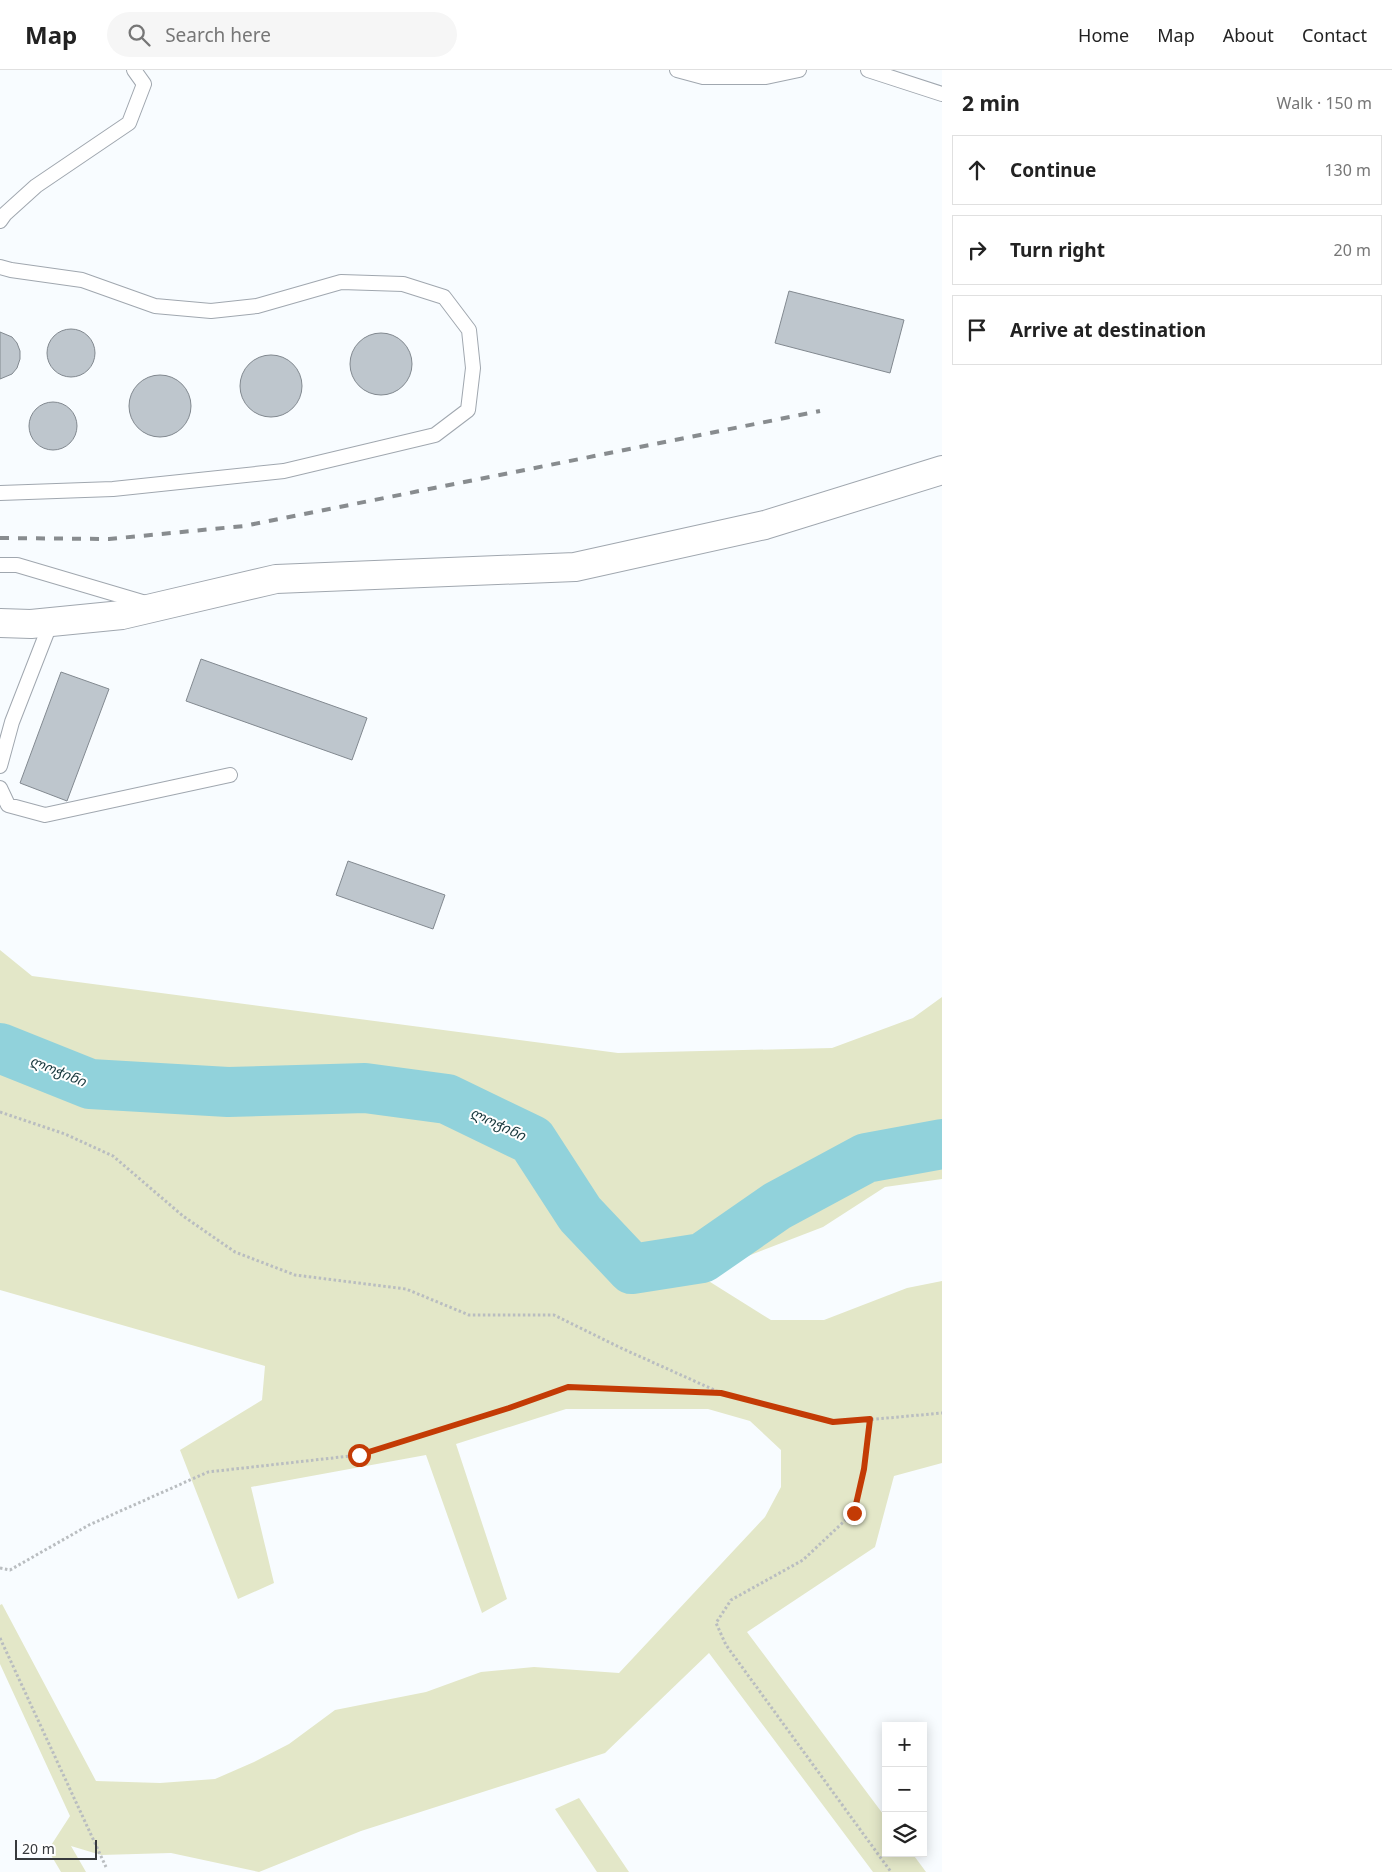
<!DOCTYPE html>
<meta charset="utf-8">
<style>
body{margin:0;font-family:"Noto Sans","Noto Sans Georgian",sans-serif;background:#f6f6f6;color:#222}
.controls{position:absolute;right:15px;bottom:15px;display:grid;overflow:hidden;border-radius:0px;box-shadow:0 2px 12px #0003}
.controls button{width:45px;height:45px;display:grid;place-items:center;padding:0;border:0;border-bottom:1px solid #e0e0e0;background:#fff;color:#222;font:25px sans-serif}
.scale{position:absolute;left:15px;bottom:12px;width:82px;box-sizing:border-box;padding-left:5px;border:2px solid #373a3d;border-top:0;font-size:14px;line-height:18px;white-space:nowrap;color:#373a3d;-webkit-text-stroke:4px #fff;paint-order:stroke}
.stop{position:absolute;width:15px;height:15px;margin:-11px;border:4px solid #c33b05;border-radius:50%;background:#fff}
.stop.end{background:#c33b05;border-color:#fff;box-shadow:0 1px 5px #0008}
.list{margin:0;padding:0;list-style:none}
h2{display:flex;justify-content:space-between;align-items:center;height:65px;margin:0;padding:0 20px;font-size:21px}
h2 small{font-size:16px;font-weight:400;color:#767676}
.list li{display:grid;grid-template-columns:32px 1fr auto;gap:15px;align-items:center;box-sizing:border-box;height:70px;margin:0 10px 10px;padding:0 10px;border:1px solid #e0e0e0;border-radius:0px}
.list b{display:block;font-size:19px;white-space:nowrap}
.list em{font-size:16px;font-style:normal;color:#767676}
.icon{flex:none;width:28px;height:28px;fill:none;stroke:currentColor;stroke-width:2;stroke-linecap:round;stroke-linejoin:round}
.map{position:relative;flex:none;width:942px;height:1802px;overflow:hidden}
header{display:flex;align-items:center;gap:30px;box-sizing:border-box;height:70px;padding:0 25px;background:#fff;border-bottom:1px solid #e0e0e0}
header strong{font-size:24px}
nav{display:flex;gap:28px;margin-inline-start:auto;font-size:18px}
.search{width:350px;height:45px;background:#f6f6f6;display:flex;align-items:center;gap:12px;box-sizing:border-box;padding:0 18px;border-radius:28px;color:#767676;font-size:19px}
main{display:flex}
aside{flex:1;background:#fff}
.map>svg:first-child{display:block}
.green{fill:#e3e7c8}
.lines{fill:none;stroke-linecap:round;stroke-linejoin:round}
.river{stroke:#91d2db;stroke-width:50}
.building{fill:#bec6cd;stroke:#828990}
.lane-casing{stroke:#a0a7af;stroke-width:16}
.street-casing{stroke:#a0a7af;stroke-width:30}
.path{stroke:#b9bdc0;stroke-width:3;stroke-dasharray:2.5 2.5;stroke-linecap:butt}
.lane{stroke:#fff;stroke-width:14}
.street{stroke:#fff;stroke-width:28}
.rail{stroke:#888c8f;stroke-width:4;stroke-dasharray:9 9;stroke-linecap:butt}
.route{stroke:#c33b05;stroke-width:6}
.labels{text-anchor:middle;stroke-width:4;stroke-linejoin:round;paint-order:stroke}
.water-label{font-size:14px;font-style:italic;fill:#18383d;stroke:#fff}
</style>
<header>
<strong>Map</strong>
<div class="search"><svg class="icon" aria-label="search" viewBox="0 0 24 24"><circle cx="10" cy="10" r="6"/><path d="M15 15l6 6"/></svg>Search here</div>
<nav><a>Home</a><a>Map</a><a>About</a><a>Contact</a></nav>
</header>
<main>
<div class="map">
<svg width="942" height="1802" viewBox="0 0 942 1802">
<rect width="100%" height="100%" fill="#f8fcff"/>
<path class="green" d="M 0,880 L 32,906 L 618,983 L 832,978 L 913,948 L 942,927 L 942,1109 L 885,1117 L 823,1157 L 699,1205 L 771,1250 L 824,1250 L 907,1218 L 942,1211 L 942,1393 L 894,1406 L 875,1477 L 747,1562 L 886,1748 L 886,1783 L 912,1783 L 926,1802 L 873,1802 L 709,1583 L 605,1683 L 361,1761 L 259,1802 L 171,1783 L 101,1785 L 71,1776 L 86,1802 L 61,1802 L 48,1780 L 70,1746 L 0,1594 L 0,1535 L 2,1534 L 96,1711 L 160,1713 L 215,1709 L 254,1692 L 289,1674 L 335,1640 L 426,1622 L 481,1602 L 534,1597 L 619,1603 L 765,1447 L 781,1417 L 781,1380 L 750,1351 L 708,1339 L 566,1339 L 456,1374 L 507,1529 L 482,1543 L 426,1385 L 251,1417 L 274,1513 L 238,1529 L 180,1380 L 262,1330 L 265,1296 L 0,1220 Z
M 579,1728 L 629,1802 L 597,1802 L 555,1739 Z"/>
<g class="lines">
<path class="river" d="M 0,978 L 90,1014 L 228,1022 L 365,1018 L 447,1029 L 532,1070 L 580,1144 L 632,1199 L 702,1188 L 777,1136 L 866,1088 L 942,1074"/>
</g>
<path class="building" d="M 789,221 L 904,250 L 890,303 L 775,273 Z
M47 283a24 24 0 1 1 48 0a24 24 0 1 1-48 0Z
M 0,262 L 12,267 L 17,273 L 20,281 L 20,289 L 17,298 L 12,304 L 0,309 Z
M350 294a31 31 0 1 1 62 0a31 31 0 1 1-62 0Z
M240 316a31 31 0 1 1 62 0a31 31 0 1 1-62 0Z
M129 336a31 31 0 1 1 62 0a31 31 0 1 1-62 0Z
M29 356a24 24 0 1 1 48 0a24 24 0 1 1-48 0Z
M 201,589 L 367,648 L 352,690 L 186,631 Z
M 61,602 L 109,619 L 67,731 L 20,713 Z
M 348,791 L 445,825 L 433,859 L 336,825 Z"/>
<g class="lines">
<defs>
<path id="lane" d="M 677,0 L 703,7 L 766,7 L 799,0
M 868,0 L 942,24
M 0,151 L 5,144 L 36,116 L 129,53 L 144,14 L 134,0
M 0,197 L 11,200 L 82,210 L 155,236 L 211,241 L 257,236 L 341,212 L 403,214 L 444,227 L 469,260 L 473,298 L 468,340 L 435,365 L 284,401 L 113,419 L 0,423
M 0,495 L 17,495 L 149,534
M 0,696 L 12,652 L 51,552
M 0,718 L 8,735 L 45,745 L 230,705"/>
<path id="street" d="M 0,553 L 31,554 L 122,545 L 276,509 L 575,497 L 765,455 L 942,400"/>
</defs>
<use href="#lane" class="lane-casing"/>
<use href="#street" class="street-casing"/>
<path class="path" d="M 0,1042 L 65,1064 L 113,1086 L 183,1146 L 235,1182 L 295,1205 L 406,1219 L 469,1245 L 554,1245 L 621,1278 L 721,1323 L 833,1353 L 942,1343
M 870,1349 L 865,1399 L 853,1443 L 803,1490 L 731,1530 L 716,1553 L 726,1575 L 891,1802
M 0,1498 L 10,1500 L 89,1455 L 208,1402 L 359,1385 L 509,1338 L 568,1317 L 718,1323
M 0,1568 L 106,1797"/>
<use href="#lane" class="lane"/>
<use href="#street" class="street"/>
<path class="rail" d="M 0,468 L 109,469 L 244,456 L 820,341"/>
</g>
<g class="lines">
<path class="route" d="M 359,1385 L 509,1338 L 568,1317 L 721,1323 L 833,1352 L 870,1349 L 864,1399 L 854,1443"/>
</g>
<g class="labels">
<g class="water-label">
<text transform="translate(58 1001) rotate(22)" y="5">ლოჭინი</text>
<text transform="translate(498 1054) rotate(25)" y="5">ლოჭინი</text>
</g>
</g>
</svg>
<div class="controls">
<button>+</button>
<button>−</button>
<button><svg class="icon" aria-label="layers" viewBox="0 0 24 24"><path d="M12 4l9 5-9 5-9-5zM3 14l9 5 9-5"/></svg></button>
</div>
<div class="scale">20 m</div>
<div class="stop" style="left:359px;top:1385px"></div>
<div class="stop end" style="left:854px;top:1443px"></div>
</div>
<aside>
<h2>2 min<small>Walk · 150 m</small></h2>
<ul class="list">
<li><svg class="icon" aria-label="ahead" viewBox="0 0 24 24"><path d="M12 20V5M6 11l6-6 6 6"/></svg><div><b>Continue</b></div><em>130 m</em></li>
<li><svg class="icon" aria-label="right" viewBox="0 0 24 24"><path d="M7 20v-9h11M14 6l5 5-5 5"/></svg><div><b>Turn right</b></div><em>20 m</em></li>
<li><svg class="icon" aria-label="arrive" viewBox="0 0 24 24"><path d="M6 21V4h12l-3 4 3 4H6"/></svg><div><b>Arrive at destination</b></div></li>
</ul>
</aside>
</main>
